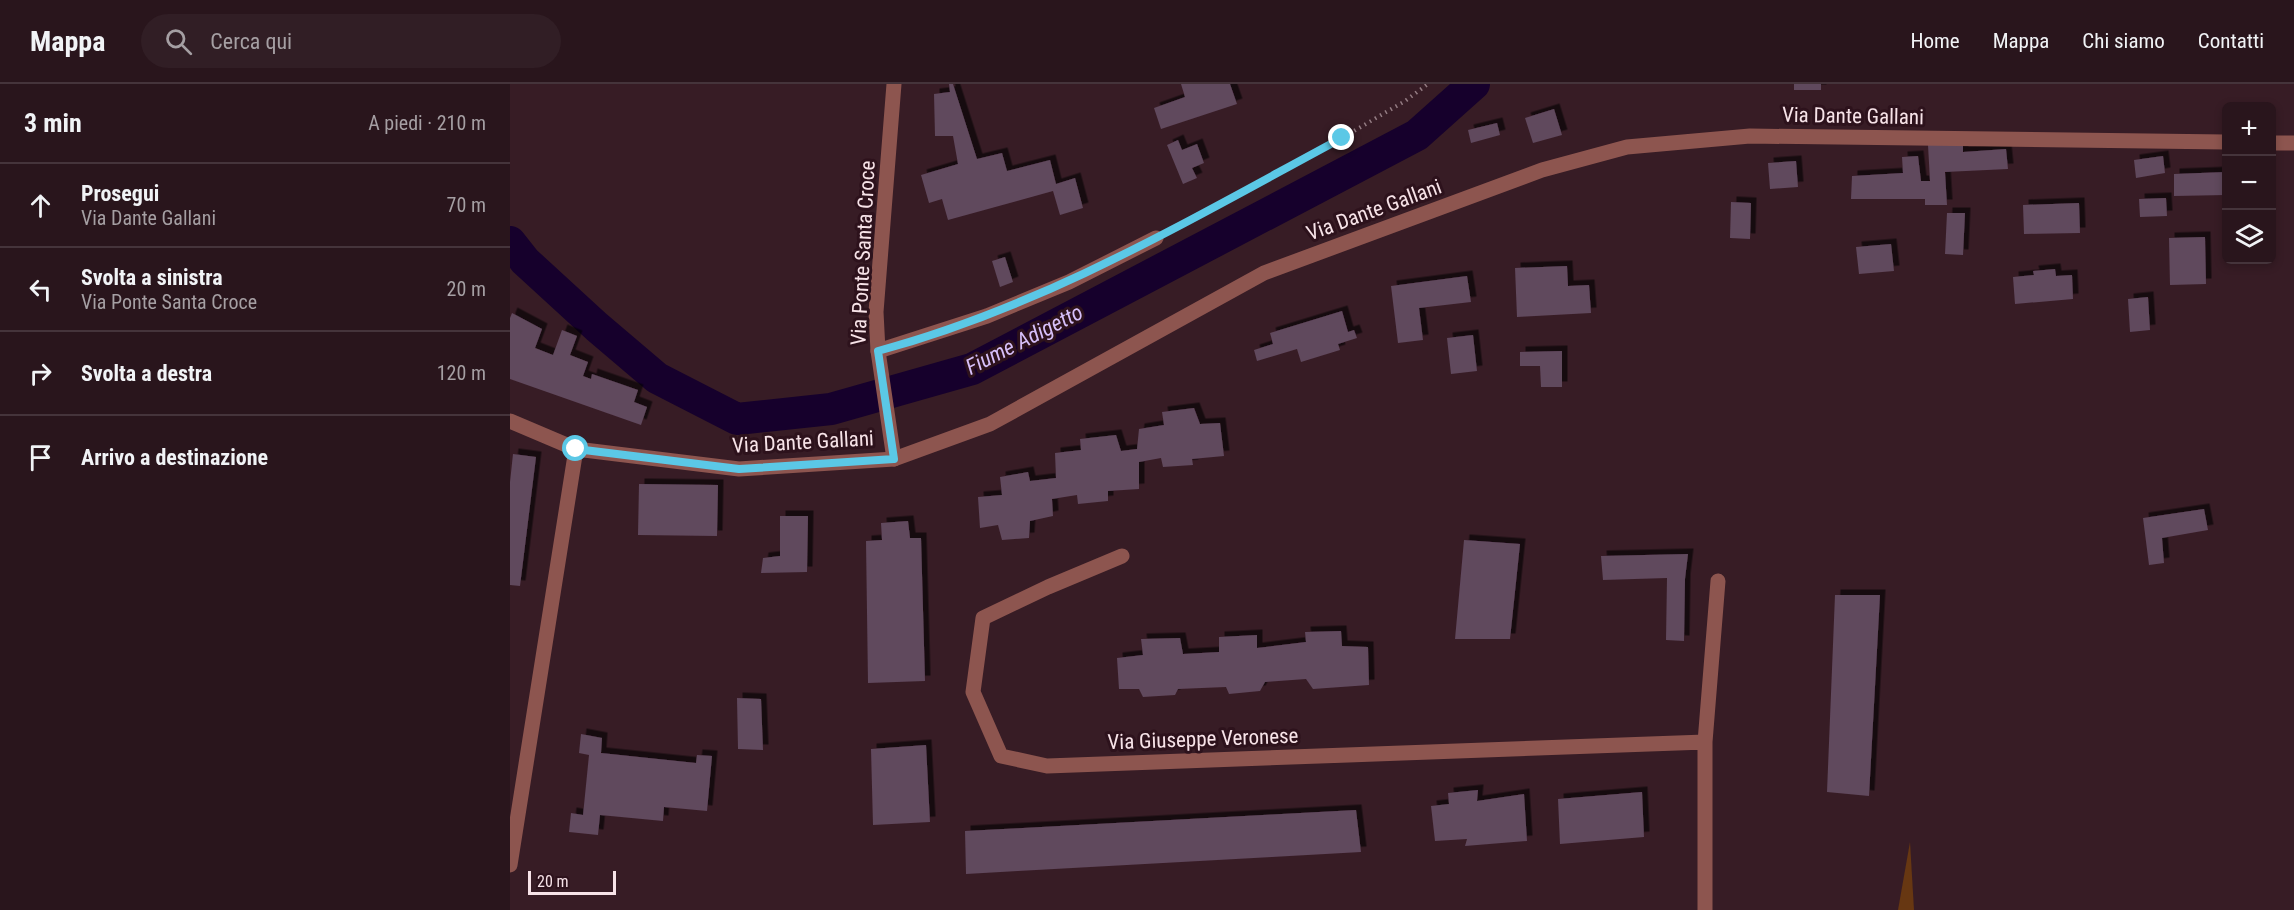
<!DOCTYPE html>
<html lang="it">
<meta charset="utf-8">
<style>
body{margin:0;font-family:"Roboto Condensed",sans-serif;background:#311e25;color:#f1f3f6}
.controls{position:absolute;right:18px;top:18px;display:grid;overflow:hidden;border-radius:9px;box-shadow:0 3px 9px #0003}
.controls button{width:54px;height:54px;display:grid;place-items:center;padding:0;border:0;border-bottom:2px solid #45343b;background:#29151c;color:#f1f3f6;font:30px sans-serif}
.scale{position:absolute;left:18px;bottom:15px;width:88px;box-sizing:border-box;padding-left:6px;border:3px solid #f7e3e8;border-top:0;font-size:16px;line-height:21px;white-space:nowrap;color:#f7e3e8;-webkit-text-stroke:4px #2d121c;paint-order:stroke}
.stop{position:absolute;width:18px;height:18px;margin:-14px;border:4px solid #5bc8e6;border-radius:50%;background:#fff}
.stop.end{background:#5bc8e6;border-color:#fff;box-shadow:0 2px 6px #0008}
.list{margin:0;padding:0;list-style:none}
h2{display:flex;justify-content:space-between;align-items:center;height:78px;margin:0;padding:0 24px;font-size:26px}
h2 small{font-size:20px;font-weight:400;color:#a59fa3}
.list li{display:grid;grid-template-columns:39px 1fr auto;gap:18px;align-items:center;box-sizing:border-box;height:84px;padding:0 24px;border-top:2px solid #45343b}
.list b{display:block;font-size:22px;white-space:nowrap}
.list p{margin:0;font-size:20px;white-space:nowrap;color:#a59fa3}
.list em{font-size:20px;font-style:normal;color:#a59fa3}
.icon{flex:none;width:33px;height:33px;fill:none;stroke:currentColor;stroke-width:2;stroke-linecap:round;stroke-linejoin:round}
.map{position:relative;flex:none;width:1784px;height:826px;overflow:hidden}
header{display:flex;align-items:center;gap:36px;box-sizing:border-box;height:84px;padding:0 30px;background:#29151c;border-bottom:2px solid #45343b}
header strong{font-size:28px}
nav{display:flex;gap:33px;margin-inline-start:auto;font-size:21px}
.search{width:420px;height:54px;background:#311e25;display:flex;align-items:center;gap:15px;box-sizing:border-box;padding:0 21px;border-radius:33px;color:#a59fa3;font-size:22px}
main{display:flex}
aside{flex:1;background:#29151c}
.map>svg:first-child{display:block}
.green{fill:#673712}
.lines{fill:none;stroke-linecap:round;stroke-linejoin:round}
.canal{stroke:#16002c;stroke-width:32}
.building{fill:#60485d;filter:url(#shadow)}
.path{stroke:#937b82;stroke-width:4;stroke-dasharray:1.5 4.5;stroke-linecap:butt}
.service{stroke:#8d554f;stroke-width:15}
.minor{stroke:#8d554f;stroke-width:15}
.tertiary{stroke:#8d554f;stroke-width:15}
.route{stroke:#5bc8e6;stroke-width:8}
.labels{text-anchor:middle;stroke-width:6;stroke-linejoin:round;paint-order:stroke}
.street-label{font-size:21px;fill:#f7e3e8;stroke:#2d121c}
.water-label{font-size:22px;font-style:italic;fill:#d7c0fa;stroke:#2d121c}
</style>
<header>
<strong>Mappa</strong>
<div class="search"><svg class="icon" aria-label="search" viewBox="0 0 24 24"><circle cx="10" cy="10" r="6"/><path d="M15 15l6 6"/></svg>Cerca qui</div>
<nav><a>Home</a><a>Mappa</a><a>Chi siamo</a><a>Contatti</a></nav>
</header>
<main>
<aside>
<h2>3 min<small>A piedi · 210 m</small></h2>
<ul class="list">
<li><svg class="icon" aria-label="ahead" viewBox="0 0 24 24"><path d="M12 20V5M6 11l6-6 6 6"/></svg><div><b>Prosegui</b><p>Via Dante Gallani</p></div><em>70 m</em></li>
<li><svg class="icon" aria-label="left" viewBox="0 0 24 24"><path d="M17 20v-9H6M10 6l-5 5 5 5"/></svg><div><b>Svolta a sinistra</b><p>Via Ponte Santa Croce</p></div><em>20 m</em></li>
<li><svg class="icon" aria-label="right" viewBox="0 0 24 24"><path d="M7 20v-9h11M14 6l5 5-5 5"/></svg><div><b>Svolta a destra</b></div><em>120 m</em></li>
<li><svg class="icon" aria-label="arrive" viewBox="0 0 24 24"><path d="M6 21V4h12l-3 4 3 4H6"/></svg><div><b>Arrivo a destinazione</b></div></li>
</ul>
</aside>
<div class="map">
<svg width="1784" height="826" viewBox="0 0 1784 826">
<defs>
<filter id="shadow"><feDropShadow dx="5.5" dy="-5.5" stdDeviation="0" flood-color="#0009"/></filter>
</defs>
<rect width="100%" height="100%" fill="#371c25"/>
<path class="green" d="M 1400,758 L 1404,826 L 1388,826 Z"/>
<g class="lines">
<path class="canal" d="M 0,158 L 15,177 L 87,243 L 147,294 L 227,335 L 321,325 L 462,285 L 907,51 L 964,0"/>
</g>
<path class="building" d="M 439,0 L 443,0 L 467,75 L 492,69 L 497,87 L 540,76 L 546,100 L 565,94 L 573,124 L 550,131 L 543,107 L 438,136 L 432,115 L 419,119 L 411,91 L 448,80 L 443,52 L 425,52 L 424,10 L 440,8 Z
M 671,0 L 720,0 L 727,20 L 651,45 L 644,24 L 675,13 Z
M 1284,0 L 1311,0 L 1311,6 L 1284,6 Z
M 1044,25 L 1052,51 L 1023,59 L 1015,34 Z
M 987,39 L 990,51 L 961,59 L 958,46 Z
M 668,56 L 672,66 L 687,60 L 694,79 L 682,84 L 687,94 L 673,100 L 657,61 Z
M 1453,59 L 1453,68 L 1496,65 L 1498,85 L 1435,88 L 1437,121 L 1415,121 L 1415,115 L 1341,115 L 1342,92 L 1393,89 L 1392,73 L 1408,72 L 1411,97 L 1420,97 L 1418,61 Z
M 1653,72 L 1655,89 L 1626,94 L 1624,76 Z
M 1286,77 L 1288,103 L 1260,105 L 1258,79 Z
M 1716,88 L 1716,111 L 1664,112 L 1664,90 Z
M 1656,114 L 1657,132 L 1630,133 L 1629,115 Z
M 1221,118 L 1241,119 L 1240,155 L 1220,154 Z
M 1569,119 L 1570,149 L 1514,150 L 1513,121 Z
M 1437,129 L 1455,129 L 1453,171 L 1435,170 Z
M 1695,153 L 1696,200 L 1660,201 L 1659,154 Z
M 1381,160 L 1384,187 L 1349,190 L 1346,163 Z
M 495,173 L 503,198 L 490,203 L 482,177 Z
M 1057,182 L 1058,202 L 1079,201 L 1081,229 L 1007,233 L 1005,184 Z
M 1545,185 L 1546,192 L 1562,191 L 1563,215 L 1505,220 L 1503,193 L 1524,191 L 1523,187 Z
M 957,192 L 961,218 L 909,224 L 913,256 L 888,259 L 881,202 Z
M 1638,213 L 1640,246 L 1620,248 L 1618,215 Z
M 832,227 L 838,248 L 844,246 L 847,254 L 828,260 L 830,266 L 791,278 L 787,265 L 747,277 L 744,266 L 763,260 L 760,249 Z
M 2,229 L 32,245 L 25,264 L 43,271 L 52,246 L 67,252 L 60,271 L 78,278 L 73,292 L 81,295 L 82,290 L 128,306 L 124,318 L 137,323 L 131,341 L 0,295 L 0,234 Z
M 963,251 L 967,287 L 941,290 L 937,254 Z
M 1052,267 L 1052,303 L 1031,303 L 1030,282 L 1010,282 L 1010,268 Z
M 684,324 L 690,340 L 710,339 L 714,372 L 682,375 L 683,381 L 653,383 L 651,374 L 629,378 L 629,405 L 598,407 L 598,417 L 568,420 L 567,411 L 542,415 L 543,432 L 520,437 L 519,454 L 492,456 L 488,441 L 470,444 L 468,413 L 492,411 L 490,393 L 518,388 L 520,397 L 546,394 L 545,369 L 571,366 L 570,355 L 606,351 L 611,367 L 627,365 L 629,345 L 654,341 L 652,328 Z
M 3,370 L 26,373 L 10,502 L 0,501 L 0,398 Z
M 129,400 L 208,401 L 207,452 L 128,451 Z
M 1694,425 L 1698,446 L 1652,454 L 1654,479 L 1639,481 L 1633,434 Z
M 270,432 L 298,432 L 297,488 L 251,489 L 253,474 L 270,472 Z
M 398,437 L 400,454 L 411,454 L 415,597 L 358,599 L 356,457 L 372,456 L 371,439 Z
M 954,456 L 1010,460 L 1000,555 L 945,555 Z
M 1178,470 L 1175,495 L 1174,557 L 1156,556 L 1157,494 L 1093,496 L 1091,472 Z
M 1325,511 L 1370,511 L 1359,712 L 1317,708 Z
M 831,547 L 832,562 L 858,563 L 859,601 L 803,605 L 796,595 L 755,598 L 750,607 L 719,610 L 716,603 L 668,605 L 665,611 L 633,613 L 629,605 L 609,605 L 607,574 L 633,571 L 631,555 L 670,554 L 673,570 L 709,568 L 709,553 L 747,551 L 747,564 L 796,558 L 795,548 Z
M 227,614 L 251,615 L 253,666 L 228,665 Z
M 71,650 L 92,654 L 91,669 L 186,679 L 187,671 L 202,672 L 197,727 L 154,723 L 153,737 L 90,731 L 88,751 L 59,748 L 61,729 L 73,731 L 79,671 L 69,669 Z
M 416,661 L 420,738 L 363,741 L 361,665 Z
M 968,706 L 967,717 L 1014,710 L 1017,757 L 955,762 L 957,755 L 925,757 L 921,722 L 939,720 L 938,709 Z
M 1132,708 L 1134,753 L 1050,760 L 1048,715 Z
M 846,726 L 851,768 L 456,790 L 455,747 Z"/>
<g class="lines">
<path class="path" d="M 665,144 L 832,54 L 895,17 L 918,0"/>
<path class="service" d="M 368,267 L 477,232 L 559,198 L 646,154"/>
<path class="minor" d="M 384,0 L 366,228 L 368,267 L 384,375
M 612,472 L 538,503 L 473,534 L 463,608 L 491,672 L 537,682 L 1195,658
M 1195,826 L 1195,658 L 1208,497"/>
<path class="tertiary" d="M 1762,59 L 1784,59
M 0,337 L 66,365 L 229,385 L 384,375 L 480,340 L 754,189 L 1032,86 L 1117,63 L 1240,52 L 1716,58
M 0,781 L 66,365"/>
</g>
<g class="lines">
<path class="route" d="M 66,365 L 229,385 L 384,375 L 368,267 C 535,222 681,135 832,54"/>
</g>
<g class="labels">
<g class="street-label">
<text transform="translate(1343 32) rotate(1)" y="7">Via Dante Gallani</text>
<text transform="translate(864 126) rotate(-20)" y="7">Via Dante Gallani</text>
<text transform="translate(353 169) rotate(-87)" y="7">Via Ponte Santa Croce</text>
<text transform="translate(293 358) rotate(-3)" y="7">Via Dante Gallani</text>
<text transform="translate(693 655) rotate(-2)" y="7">Via Giuseppe Veronese</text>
</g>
<g class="water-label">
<text transform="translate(514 255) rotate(-27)" y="8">Fiume Adigetto</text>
</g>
</g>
</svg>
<div class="controls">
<button>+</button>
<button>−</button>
<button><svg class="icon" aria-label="layers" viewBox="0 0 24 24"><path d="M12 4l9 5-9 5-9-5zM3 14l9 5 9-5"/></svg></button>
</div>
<div class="scale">20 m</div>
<div class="stop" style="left:66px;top:365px"></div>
<div class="stop end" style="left:832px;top:54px"></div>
</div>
</main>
